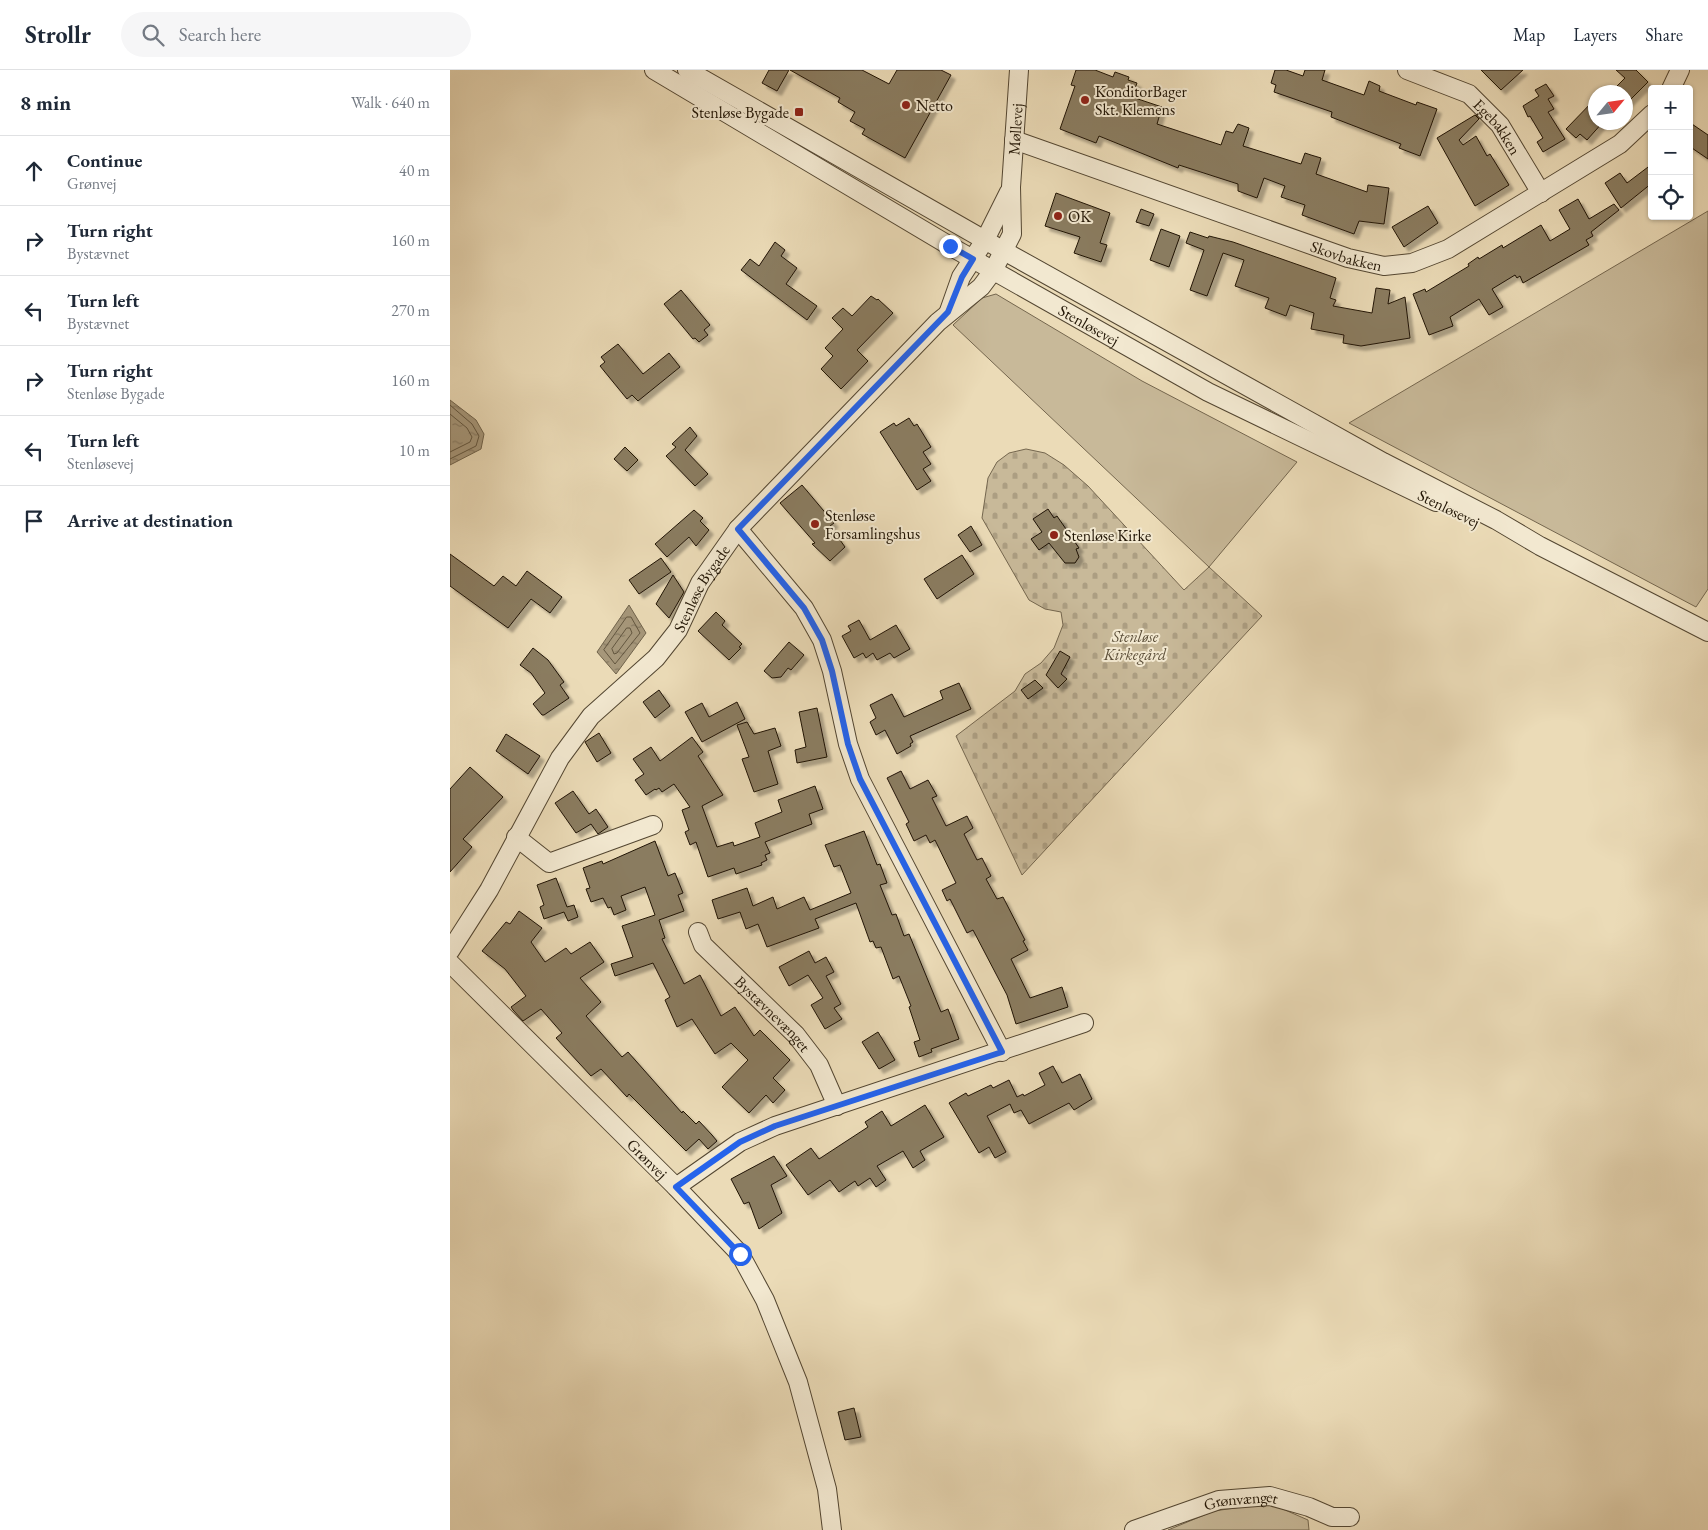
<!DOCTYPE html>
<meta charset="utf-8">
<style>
body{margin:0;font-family:"EB Garamond",serif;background:#f6f6f7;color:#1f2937}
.controls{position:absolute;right:15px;top:15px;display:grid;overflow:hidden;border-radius:5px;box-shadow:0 1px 4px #0004}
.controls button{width:45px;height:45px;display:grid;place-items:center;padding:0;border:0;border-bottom:1px solid #e0e1e3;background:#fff;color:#1f2937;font:25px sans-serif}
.compass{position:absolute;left:1138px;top:15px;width:45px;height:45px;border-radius:50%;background:#fff;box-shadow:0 1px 4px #0004;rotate:61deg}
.stop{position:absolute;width:15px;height:15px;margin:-11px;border:4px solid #2563eb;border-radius:50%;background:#fff}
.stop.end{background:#2563eb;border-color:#fff;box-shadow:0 1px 5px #0008}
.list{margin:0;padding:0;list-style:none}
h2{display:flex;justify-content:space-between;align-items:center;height:65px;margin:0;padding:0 20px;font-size:21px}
h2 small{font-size:16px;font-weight:400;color:#747a83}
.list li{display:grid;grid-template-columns:32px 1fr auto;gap:15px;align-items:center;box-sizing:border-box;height:70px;padding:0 20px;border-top:1px solid #e0e1e3}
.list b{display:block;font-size:19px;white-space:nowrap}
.list p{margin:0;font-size:16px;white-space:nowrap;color:#747a83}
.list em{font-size:16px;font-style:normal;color:#747a83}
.icon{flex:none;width:28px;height:28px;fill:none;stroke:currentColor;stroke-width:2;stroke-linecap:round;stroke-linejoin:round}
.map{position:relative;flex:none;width:1258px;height:1460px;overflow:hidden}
header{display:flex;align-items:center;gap:30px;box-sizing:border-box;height:70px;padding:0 25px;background:#fff;border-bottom:1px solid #e0e1e3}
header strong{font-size:24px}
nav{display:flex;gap:28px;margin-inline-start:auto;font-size:18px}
.search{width:350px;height:45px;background:#f6f6f7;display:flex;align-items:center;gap:12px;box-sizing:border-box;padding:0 18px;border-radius:28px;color:#747a83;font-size:19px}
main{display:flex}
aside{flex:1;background:#fff}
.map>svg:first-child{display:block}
.grass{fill:#c8b999;stroke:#74664e}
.cemetery{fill:url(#cemetery-stones);stroke:#74664e}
.water{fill:url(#water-ripples);stroke:#70634b}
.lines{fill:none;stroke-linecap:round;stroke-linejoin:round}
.shore{stroke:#63563f;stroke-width:1}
.building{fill:#8a7b61;stroke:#201404;filter:url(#shadow)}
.minor-casing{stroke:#534631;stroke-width:20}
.minor{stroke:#f2e8d0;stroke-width:18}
.route{stroke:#2563eb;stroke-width:6}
.poi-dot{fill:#8f2418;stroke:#f2e8d0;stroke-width:2}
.labels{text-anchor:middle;stroke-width:4;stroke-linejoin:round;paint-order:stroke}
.poi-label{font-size:16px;fill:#201404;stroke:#f2e8d0;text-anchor:start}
.street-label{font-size:16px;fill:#201404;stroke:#f2e8d0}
.park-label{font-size:16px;font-style:italic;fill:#5b4e38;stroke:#f2e8d0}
</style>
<header>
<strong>Strollr</strong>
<div class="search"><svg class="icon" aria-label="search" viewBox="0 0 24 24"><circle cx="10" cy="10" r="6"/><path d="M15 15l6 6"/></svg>Search here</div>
<nav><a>Map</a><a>Layers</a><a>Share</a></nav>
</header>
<main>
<aside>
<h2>8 min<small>Walk · 640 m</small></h2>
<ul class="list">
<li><svg class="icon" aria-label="ahead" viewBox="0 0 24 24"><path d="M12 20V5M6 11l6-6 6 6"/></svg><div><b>Continue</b><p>Grønvej</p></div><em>40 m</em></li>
<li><svg class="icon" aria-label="right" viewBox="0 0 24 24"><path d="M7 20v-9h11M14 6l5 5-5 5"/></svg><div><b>Turn right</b><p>Bystævnet</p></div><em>160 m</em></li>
<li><svg class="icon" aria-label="left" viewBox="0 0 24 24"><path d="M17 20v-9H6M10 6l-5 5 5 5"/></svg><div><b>Turn left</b><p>Bystævnet</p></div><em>270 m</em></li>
<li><svg class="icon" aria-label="right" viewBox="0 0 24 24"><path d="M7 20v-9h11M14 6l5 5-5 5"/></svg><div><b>Turn right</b><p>Stenløse Bygade</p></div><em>160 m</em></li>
<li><svg class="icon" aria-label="left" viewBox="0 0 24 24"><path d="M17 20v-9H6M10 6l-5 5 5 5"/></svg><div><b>Turn left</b><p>Stenløsevej</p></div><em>10 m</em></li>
<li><svg class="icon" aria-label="arrive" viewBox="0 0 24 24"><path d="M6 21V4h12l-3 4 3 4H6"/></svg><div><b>Arrive at destination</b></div></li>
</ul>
</aside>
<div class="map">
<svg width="1258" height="1460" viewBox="0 0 1258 1460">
<defs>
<pattern id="cemetery-stones" width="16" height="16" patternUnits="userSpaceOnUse" patternTransform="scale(1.25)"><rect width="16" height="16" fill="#c8b999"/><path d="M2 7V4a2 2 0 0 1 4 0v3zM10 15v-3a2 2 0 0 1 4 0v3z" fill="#ac9e82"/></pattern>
<pattern id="water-ripples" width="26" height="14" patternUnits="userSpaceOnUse" patternTransform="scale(1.25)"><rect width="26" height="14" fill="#a6977a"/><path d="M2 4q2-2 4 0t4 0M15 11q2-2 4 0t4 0" fill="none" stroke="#877a62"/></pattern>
<filter id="shadow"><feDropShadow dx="4.5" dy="4.5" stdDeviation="1" flood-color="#0004"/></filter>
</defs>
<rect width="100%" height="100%" fill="#ebdbb7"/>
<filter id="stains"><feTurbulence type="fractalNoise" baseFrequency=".004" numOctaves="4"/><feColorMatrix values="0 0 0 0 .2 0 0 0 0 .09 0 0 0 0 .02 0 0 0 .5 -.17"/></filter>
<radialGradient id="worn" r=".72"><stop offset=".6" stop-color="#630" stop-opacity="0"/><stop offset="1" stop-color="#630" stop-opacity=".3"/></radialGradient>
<path class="grass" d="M 1258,141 L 1258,519 L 1246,537 L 899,353 Z
M 546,224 L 692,311 L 847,392 L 759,497 L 503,255 L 532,228 Z
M 819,1433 L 858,1450 L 859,1460 L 718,1460 L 764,1441 Z"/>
<path class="cemetery" d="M 576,379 L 595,383 L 614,395 L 638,416 L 734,520 L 759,497 L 812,546 L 572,805 L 506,666 L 565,621 L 575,604 L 591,593 L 604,578 L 613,555 L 611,542 L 595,539 L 579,530 L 532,448 L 538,408 L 547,392 L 559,383 Z"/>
<path class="water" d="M 0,330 L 26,350 L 34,364 L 31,379 L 0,395 Z
M 179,535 L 196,563 L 166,604 L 147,582 Z"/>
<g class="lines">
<path class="shore" d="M 0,335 L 22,354 L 29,366 L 26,376 L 0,389
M 0,344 L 17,358 L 22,367 L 20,372 L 0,382
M 177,547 L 181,547 L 190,563 L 165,594 L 154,580 Z
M 177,558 L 180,558 L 182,563 L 167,583 L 164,584 L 162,579 Z"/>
</g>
<path class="building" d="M 319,0 L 339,0 L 327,21 L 312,13 Z
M 340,0 L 412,0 L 439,14 L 447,0 L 491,0 L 501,5 L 455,88 L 412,64 L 415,59 L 400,51 L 405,42 L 388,32 L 390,28 Z
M 626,0 L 645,0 L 663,7 L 665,2 L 679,7 L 678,10 L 687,13 L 682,27 L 712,37 L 707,54 L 771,75 L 776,61 L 783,63 L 788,54 L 799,58 L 793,76 L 851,94 L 855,83 L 861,85 L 871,88 L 866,104 L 917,122 L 918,115 L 939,118 L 934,154 L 909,151 L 904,164 L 852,145 L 855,135 L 831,127 L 835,116 L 814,108 L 807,128 L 788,121 L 788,114 L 729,95 L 728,98 L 649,66 L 646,73 L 610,59 L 625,16 L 621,15 Z
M 825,0 L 836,0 L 853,6 L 855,0 L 875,0 L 872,10 L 914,25 L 919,11 L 930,16 L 929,21 L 966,35 L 967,32 L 987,39 L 970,86 L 949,78 L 951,74 L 881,47 L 882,42 L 824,22 L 826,15 L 821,13 Z
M 1031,0 L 1073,0 L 1051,20 Z
M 1166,0 L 1186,0 L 1198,12 L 1176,34 L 1176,22 L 1161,22 L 1175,8 Z
M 1096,14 L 1104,26 L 1098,29 L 1104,39 L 1098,42 L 1115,69 L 1093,82 L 1087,72 L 1093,68 L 1080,46 L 1078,47 L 1073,36 L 1089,26 L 1085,20 Z
M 1146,28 L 1146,52 L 1153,52 L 1137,70 L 1130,64 L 1126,68 L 1116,59 Z
M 1025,45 L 1029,49 L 1009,70 L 1013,75 L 1026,66 L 1037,86 L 1040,84 L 1059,115 L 1025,136 L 987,68 Z
M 1239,52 L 1258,65 L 1258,89 L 1239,76 Z
M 1202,94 L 1202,113 L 1171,138 L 1155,113 L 1170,103 L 1177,113 Z
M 606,123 L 660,143 L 650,173 L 657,175 L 651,192 L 624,183 L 630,167 L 595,156 Z
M 1128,129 L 1139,149 L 1164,134 L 1169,140 L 1141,162 L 1143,166 L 1136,170 L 1139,175 L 1073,213 L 1070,206 L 1067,208 L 1065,205 L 1042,219 L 1053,237 L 1039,245 L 1029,229 L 1000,247 L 1003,256 L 979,265 L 963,224 L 975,219 L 976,222 L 1019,196 L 1018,194 L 1028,187 L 1029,189 L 1052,175 L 1053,178 L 1091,155 L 1100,171 L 1120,159 L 1109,140 Z
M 978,136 L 988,153 L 954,177 L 942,157 Z
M 691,139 L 704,144 L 699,156 L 686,152 Z
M 711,159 L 730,166 L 719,197 L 700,190 Z
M 740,162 L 758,168 L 759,166 L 783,172 L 886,208 L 880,228 L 886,230 L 883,236 L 922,243 L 926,218 L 940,220 L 938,234 L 955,227 L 960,268 L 911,276 L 893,273 L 894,265 L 861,259 L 864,243 L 840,235 L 836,246 L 815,238 L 819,228 L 785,216 L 794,190 L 773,183 L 757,226 L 740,220 L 754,180 L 736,173 Z
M 325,172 L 335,180 L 331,186 L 347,198 L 336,214 L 367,236 L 357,250 L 291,200 L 300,189 L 309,196 Z
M 231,220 L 260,255 L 254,260 L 258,265 L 249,272 L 245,268 L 243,269 L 214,234 Z
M 421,226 L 427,230 L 428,229 L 443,243 L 407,280 L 418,291 L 391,319 L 371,299 L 383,286 L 375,278 L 393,259 L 382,248 L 393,238 L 402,246 Z
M 168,274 L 193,304 L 219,283 L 230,297 L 188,331 L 182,325 L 177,329 L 150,296 L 155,292 L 151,287 Z
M 459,348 L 464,356 L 467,354 L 481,377 L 473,382 L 481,394 L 473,399 L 481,411 L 467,420 L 430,362 L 444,353 L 446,356 Z
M 240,357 L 247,366 L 235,380 L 258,404 L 245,416 L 216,386 L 226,377 L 222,374 Z
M 175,377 L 188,390 L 177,401 L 164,389 Z
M 352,415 L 384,453 L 380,456 L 395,477 L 380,491 L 362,474 L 365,473 L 330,433 Z
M 598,439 L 604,448 L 607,446 L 629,478 L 626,479 L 629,487 L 625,493 L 615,493 L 599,473 L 589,480 L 581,469 L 592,462 L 583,449 Z
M 244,440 L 253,448 L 250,451 L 259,460 L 246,476 L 239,467 L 217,487 L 205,474 Z
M 521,456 L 532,475 L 520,482 L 508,465 Z
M 0,484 L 44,516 L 53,506 L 66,516 L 77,501 L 112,527 L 100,543 L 81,529 L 58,558 L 0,516 Z
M 512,485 L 524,504 L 487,529 L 474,509 Z
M 211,488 L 221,502 L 189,524 L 179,510 Z
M 223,505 L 234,522 L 219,548 L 206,534 Z
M 266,542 L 275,551 L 272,555 L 292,574 L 289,577 L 291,578 L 279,590 L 248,561 Z
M 409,550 L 420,570 L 446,555 L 460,579 L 444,588 L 440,583 L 427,590 L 423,583 L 416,588 L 413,583 L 404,588 L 392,566 L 401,561 L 398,556 Z
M 339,572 L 354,585 L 341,600 L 338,598 L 331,607 L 322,608 L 314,601 Z
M 83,578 L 98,590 L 114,612 L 110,615 L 119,628 L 94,645 L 92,645 L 83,634 L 95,623 L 81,603 L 70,595 Z
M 610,581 L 620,587 L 611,604 L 617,609 L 608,618 L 596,605 Z
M 585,610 L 593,618 L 578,629 L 571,620 Z
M 509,613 L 521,639 L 460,666 L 463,672 L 460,674 L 461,676 L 447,684 L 435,660 L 426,665 L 420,652 L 426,648 L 420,635 L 442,624 L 454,647 L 493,629 L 490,621 Z
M 209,620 L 220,636 L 205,648 L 193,632 Z
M 287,632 L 295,649 L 252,672 L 235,642 L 252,633 L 259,647 Z
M 367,638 L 377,687 L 347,693 L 345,680 L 356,677 L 349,642 Z
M 297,652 L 304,664 L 325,658 L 331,676 L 318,681 L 328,714 L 304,722 L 292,689 L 299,687 L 287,655 Z
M 149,663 L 161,683 L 147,692 L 135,672 Z
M 56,664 L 90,686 L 78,704 L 46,681 Z
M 242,667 L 253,682 L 248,686 L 273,725 L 252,736 L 267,777 L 283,772 L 284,776 L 310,767 L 305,753 L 332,742 L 328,730 L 365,716 L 373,739 L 359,744 L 362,754 L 315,772 L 320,783 L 315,785 L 317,790 L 311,793 L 312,795 L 286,804 L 284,798 L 258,807 L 246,772 L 240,775 L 235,762 L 239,760 L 232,740 L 240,737 L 224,714 L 212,722 L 209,718 L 206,720 L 205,719 L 196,725 L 185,710 L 194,704 L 183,689 L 201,677 L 210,691 Z
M 20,697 L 53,727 L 13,769 L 22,777 L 0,802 L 0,719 Z
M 451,701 L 460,719 L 478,710 L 487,726 L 482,728 L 496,756 L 517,746 L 523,758 L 514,764 L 527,790 L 532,788 L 541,806 L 536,809 L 547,829 L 553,827 L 575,870 L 573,871 L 578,880 L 561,889 L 580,928 L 612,917 L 618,937 L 566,954 L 557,925 L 523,860 L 517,863 L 500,829 L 497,831 L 492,820 L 506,813 L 485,770 L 480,773 L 476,765 L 464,771 L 456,754 L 459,752 L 437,708 Z
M 123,721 L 139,744 L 146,739 L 158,757 L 148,764 L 141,754 L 126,763 L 105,733 Z
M 414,761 L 427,795 L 430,794 L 437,813 L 430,815 L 442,845 L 446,844 L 454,866 L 459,864 L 491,942 L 498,939 L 509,969 L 481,979 L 482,982 L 469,987 L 464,972 L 470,970 L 459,937 L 461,936 L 449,906 L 443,909 L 431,877 L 426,878 L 423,871 L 420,872 L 406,833 L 365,849 L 369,858 L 317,877 L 308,854 L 296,859 L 290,842 L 268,849 L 262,830 L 297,818 L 303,836 L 323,827 L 327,839 L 354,827 L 360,840 L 401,823 L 390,795 L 384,797 L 375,775 Z
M 205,771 L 218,806 L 225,803 L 233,823 L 228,825 L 234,841 L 209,850 L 215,868 L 212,869 L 234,914 L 250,905 L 271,946 L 285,937 L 304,966 L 310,960 L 340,990 L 323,1008 L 335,1020 L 323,1033 L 316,1025 L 299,1043 L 272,1017 L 298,990 L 281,973 L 265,984 L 242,949 L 227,957 L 215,930 L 220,927 L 203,893 L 165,906 L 161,894 L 183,887 L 172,856 L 205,845 L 195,817 L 171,826 L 176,840 L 164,845 L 161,837 L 158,838 L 153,828 L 141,832 L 136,819 L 140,818 L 133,798 L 152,791 L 153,794 Z
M 106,808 L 117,837 L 124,835 L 128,847 L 118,851 L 114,842 L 94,849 L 90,837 L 94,835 L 87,815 Z
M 69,841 L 92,858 L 81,872 L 95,892 L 116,878 L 121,884 L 140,872 L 154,892 L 130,908 L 151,932 L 136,946 L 172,987 L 178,982 L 232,1043 L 233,1041 L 246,1054 L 249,1051 L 262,1065 L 267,1071 L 258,1079 L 249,1069 L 236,1081 L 179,1024 L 177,1027 L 151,999 L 141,1006 L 106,968 L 112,963 L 91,939 L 73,951 L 63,940 L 61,937 L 76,926 L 55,899 L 32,881 L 56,852 L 60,854 Z
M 359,881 L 365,893 L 376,887 L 384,902 L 376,906 L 391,934 L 384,938 L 392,949 L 375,959 L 361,935 L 373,928 L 358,905 L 339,916 L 329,897 Z
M 428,962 L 445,990 L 429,999 L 412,972 Z
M 603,996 L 612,1013 L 630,1004 L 642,1029 L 624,1040 L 619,1033 L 579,1054 L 571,1040 L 564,1043 L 560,1034 L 537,1046 L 556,1082 L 545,1088 L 539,1077 L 529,1083 L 499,1033 L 516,1023 L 518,1026 L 541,1015 L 543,1018 L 559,1010 L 567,1027 L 573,1024 L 574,1026 L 595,1015 L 589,1003 Z
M 475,1035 L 494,1067 L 470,1081 L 475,1090 L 463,1098 L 453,1081 L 427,1096 L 436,1110 L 426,1117 L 420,1108 L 408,1116 L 405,1111 L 389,1122 L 380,1110 L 358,1125 L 336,1095 L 361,1078 L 369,1089 L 418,1057 L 415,1052 L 432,1041 L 441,1056 Z
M 324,1086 L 337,1106 L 321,1115 L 332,1143 L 309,1159 L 299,1132 L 294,1134 L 281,1109 Z
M 404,1338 L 411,1367 L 395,1370 L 388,1342 Z"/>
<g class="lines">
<defs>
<g id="minor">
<path id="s1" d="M 204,0 L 505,179 L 758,322 L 986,432"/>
<path d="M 237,0 L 554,181 L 933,392 L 1046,450 L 1090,476 L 1258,562"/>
<path id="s2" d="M 957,0 L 1019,24 L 1050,55 L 1091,123"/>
<path d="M 1221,19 L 1230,0"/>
<path id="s3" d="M 564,70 L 898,188 L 934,196 L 962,193 L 998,179 L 1170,74 L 1202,44"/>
<path d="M 499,241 L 511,207 L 535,170 L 559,122"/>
<path d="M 288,459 L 354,538 L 372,570 L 382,601 L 398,674 L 410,709 L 552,982"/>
<path d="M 66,767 L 99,793 L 203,755"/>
<path id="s4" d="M 248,862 L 253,875 L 346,965 L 369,995 L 387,1036"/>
<path id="s5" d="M 0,881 L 39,820 L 110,688 L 141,646 L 206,588 L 228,560 L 250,513 L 288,459 L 488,252 L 531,217 L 543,201 L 562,164 L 561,117 L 569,0"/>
<path id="s6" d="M 0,893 L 226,1117 L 290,1184 L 315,1230 L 348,1312 L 377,1419 L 382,1460"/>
<path d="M 226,1117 L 290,1072 L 325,1056 L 634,953"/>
<path id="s7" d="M 684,1460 L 769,1430 L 820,1426 L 859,1437 L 882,1447 L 900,1447"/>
</g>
</defs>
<use href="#minor" class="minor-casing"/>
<use href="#minor" class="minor"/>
</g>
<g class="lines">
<path class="route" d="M 290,1184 L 226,1117 L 290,1072 L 325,1056 L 552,982 L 410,709 L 398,674 L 382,601 L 372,570 L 354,538 L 288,459 L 498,242 L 512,207 L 523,189 L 500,176"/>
</g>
<g class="poi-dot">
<circle cx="635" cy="30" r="5"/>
<circle cx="456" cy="35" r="5"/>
<rect x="344" y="37" width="10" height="10" rx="2.5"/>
<circle cx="608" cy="146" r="5"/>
<circle cx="365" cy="454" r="5"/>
<circle cx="604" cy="465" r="5"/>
</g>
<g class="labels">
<g class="poi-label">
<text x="645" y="27">KonditorBager<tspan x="645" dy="18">Skt. Klemens</tspan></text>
<text x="466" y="41">Netto</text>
<text x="339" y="48" text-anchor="end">Stenløse Bygade</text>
<text x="618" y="152">OK</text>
<text x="375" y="451">Stenløse<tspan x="375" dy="18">Forsamlingshus</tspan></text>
<text x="614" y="471">Stenløse Kirke</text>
</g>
<g class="street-label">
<text dy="6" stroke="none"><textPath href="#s2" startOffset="110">Egebakken</textPath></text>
<text dy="6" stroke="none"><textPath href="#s5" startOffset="1025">Møllevej</textPath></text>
<text dy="6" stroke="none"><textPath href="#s3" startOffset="352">Skovbakken</textPath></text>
<text dy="6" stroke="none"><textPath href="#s1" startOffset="504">Stenløsevej</textPath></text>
<text transform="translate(999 438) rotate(26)" y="6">Stenløsevej</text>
<text dy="6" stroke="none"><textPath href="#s5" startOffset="445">Stenløse Bygade</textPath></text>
<text dy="6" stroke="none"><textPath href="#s4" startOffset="112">Bystævnevænget</textPath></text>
<text dy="6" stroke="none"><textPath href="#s6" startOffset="278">Grønvej</textPath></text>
<text dy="6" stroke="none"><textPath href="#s7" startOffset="112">Grønvænget</textPath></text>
</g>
<g class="park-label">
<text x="685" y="572">Stenløse<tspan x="685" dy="18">Kirkegård</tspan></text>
</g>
</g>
<rect width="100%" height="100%" filter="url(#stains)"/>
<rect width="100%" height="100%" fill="url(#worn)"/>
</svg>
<div class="controls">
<button>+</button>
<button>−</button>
<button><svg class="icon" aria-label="locate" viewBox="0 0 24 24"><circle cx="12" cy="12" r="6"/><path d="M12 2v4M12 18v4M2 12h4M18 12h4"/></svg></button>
</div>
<svg class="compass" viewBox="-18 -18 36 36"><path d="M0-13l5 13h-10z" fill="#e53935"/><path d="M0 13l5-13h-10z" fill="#747a83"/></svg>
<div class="stop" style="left:290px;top:1184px"></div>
<div class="stop end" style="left:500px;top:176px"></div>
</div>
</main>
